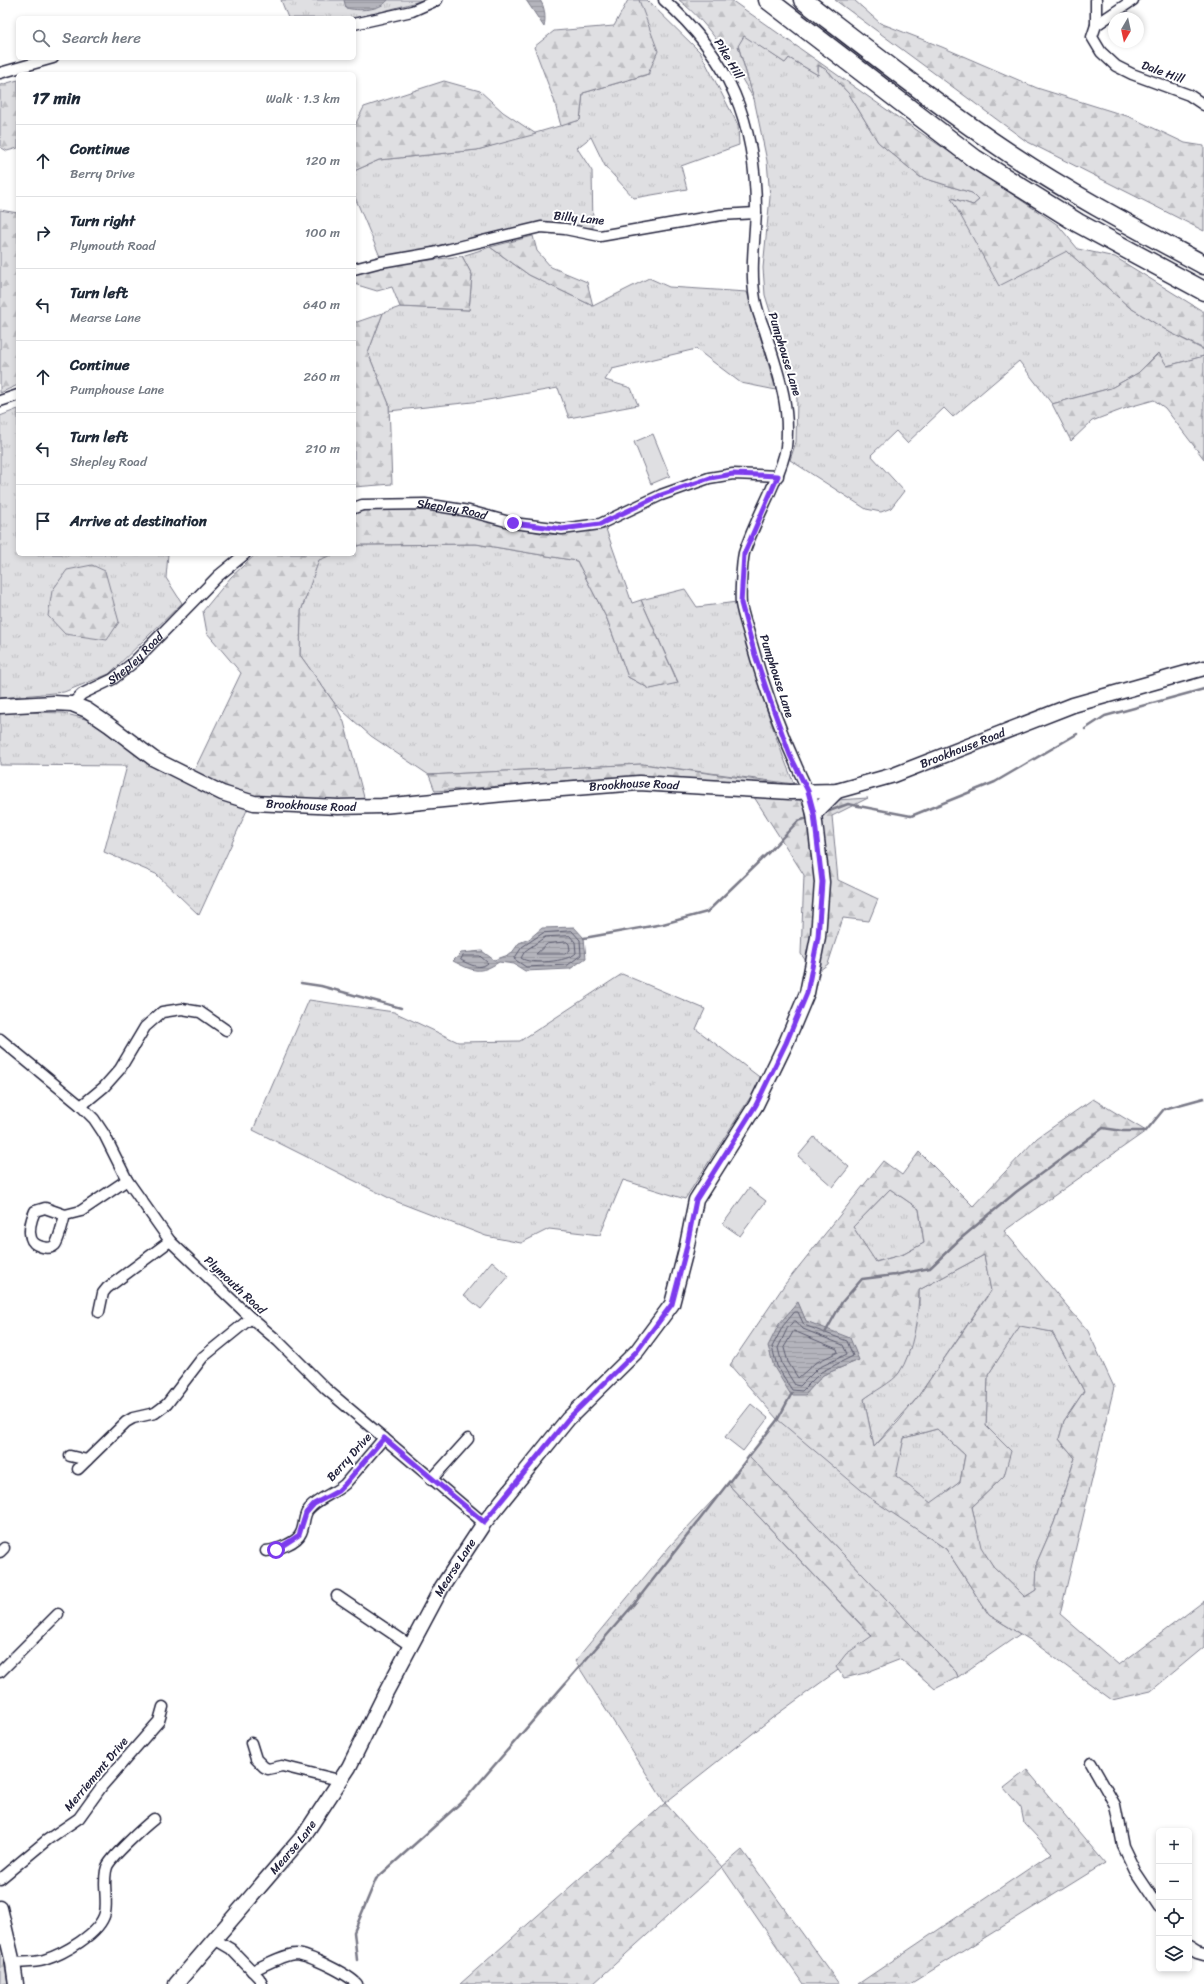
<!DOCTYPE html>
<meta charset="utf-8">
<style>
body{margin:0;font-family:Sriracha,sans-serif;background:#f2f2f3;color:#1f2937}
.controls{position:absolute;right:12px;bottom:12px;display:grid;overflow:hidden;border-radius:6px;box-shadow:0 2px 6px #0003}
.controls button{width:36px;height:36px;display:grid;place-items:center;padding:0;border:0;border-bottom:1px solid #e0e1e3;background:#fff;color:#1f2937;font:20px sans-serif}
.compass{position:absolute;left:1108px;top:12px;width:36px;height:36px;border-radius:50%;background:#fff;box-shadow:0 2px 6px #0003;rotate:189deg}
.stop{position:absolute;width:12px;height:12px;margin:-9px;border:3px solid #7c3aed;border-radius:50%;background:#fff}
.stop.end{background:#7c3aed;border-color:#fff;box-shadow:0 1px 4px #0008}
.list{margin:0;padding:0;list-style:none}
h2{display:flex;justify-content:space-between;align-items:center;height:52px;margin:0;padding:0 16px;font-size:17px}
h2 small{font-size:13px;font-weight:400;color:#747a83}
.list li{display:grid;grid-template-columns:26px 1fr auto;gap:12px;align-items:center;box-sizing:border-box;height:72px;padding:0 16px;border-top:1px solid #e0e1e3}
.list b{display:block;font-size:15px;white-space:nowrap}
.list p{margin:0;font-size:13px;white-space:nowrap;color:#747a83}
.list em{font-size:13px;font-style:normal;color:#747a83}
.icon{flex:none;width:22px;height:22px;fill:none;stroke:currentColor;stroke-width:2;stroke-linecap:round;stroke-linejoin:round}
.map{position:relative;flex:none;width:1204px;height:1984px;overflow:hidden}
.search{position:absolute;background:#fff;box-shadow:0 2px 6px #0003;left:16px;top:16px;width:340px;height:44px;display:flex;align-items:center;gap:10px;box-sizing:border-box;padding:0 14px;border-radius:6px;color:#747a83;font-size:15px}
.panel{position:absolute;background:#fff;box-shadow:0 2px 6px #0003;left:16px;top:72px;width:340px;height:484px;border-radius:6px}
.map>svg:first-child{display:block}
.grass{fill:url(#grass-tufts);stroke:#80808e}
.forest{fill:url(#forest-firs);stroke:#80808e;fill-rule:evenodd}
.garden{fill:#dfdfe2;stroke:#80808e}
.water{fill:url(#water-rules);stroke:#7a7a88}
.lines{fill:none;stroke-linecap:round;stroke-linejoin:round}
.shore{stroke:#5c5c6f;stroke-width:1}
.stream{stroke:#7a7a88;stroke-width:2.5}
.street-casing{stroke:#22223b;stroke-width:13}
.secondary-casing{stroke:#22223b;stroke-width:17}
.highway-casing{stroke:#22223b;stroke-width:21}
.street{stroke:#fff;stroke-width:10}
.secondary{stroke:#fff;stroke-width:14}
.highway{stroke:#fff;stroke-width:18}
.route{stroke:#7c3aed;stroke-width:5}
.labels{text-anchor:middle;stroke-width:4;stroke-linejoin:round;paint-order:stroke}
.street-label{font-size:12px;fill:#22223b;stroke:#fff}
</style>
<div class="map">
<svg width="1204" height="1984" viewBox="0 0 1204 1984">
<defs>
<pattern id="grass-tufts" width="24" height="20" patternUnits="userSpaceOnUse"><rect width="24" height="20" fill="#dfdfe2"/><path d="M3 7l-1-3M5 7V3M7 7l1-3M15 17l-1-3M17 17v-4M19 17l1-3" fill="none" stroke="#bfbfc3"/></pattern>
<pattern id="forest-firs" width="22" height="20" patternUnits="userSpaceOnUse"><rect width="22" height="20" fill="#dfdfe2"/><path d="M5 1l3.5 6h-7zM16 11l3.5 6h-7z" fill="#bfbfc3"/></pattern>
<pattern id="water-rules" width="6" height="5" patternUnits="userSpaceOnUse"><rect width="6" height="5" fill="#b4b4bc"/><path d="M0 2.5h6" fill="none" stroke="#9a9aa2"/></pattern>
</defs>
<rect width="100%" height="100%" fill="#fff"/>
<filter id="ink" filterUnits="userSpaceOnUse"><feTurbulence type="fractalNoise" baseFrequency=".025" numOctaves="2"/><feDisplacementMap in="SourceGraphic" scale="8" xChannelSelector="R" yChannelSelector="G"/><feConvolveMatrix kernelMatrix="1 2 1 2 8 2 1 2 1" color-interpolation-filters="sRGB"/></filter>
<g filter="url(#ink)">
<path class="grass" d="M 281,0 L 424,0 L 377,13 L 352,18 L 288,18 Z
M 639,0 L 647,0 L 700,52 L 738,125 L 739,145 L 681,166 L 687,189 L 634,198 L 605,166 L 591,137 L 577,148 L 592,171 L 593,228 L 540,222 L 381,259 L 354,195 L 354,171 L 379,160 L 477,150 L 580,120 L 583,93 L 649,74 Z
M 744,35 L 785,63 L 789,58 L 818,75 L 818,65 L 827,70 L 849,94 L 878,142 L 920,177 L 972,193 L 979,200 L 973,205 L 952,198 L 1067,251 L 1129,307 L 1171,333 L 1204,350 L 1204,356 L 1167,366 L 1158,353 L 1138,373 L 1111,388 L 1052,404 L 1019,361 L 953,417 L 944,408 L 907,443 L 896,431 L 871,455 L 904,491 L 891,508 L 881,512 L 866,509 L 790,460 L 796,442 L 797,399 L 765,295 L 763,268 L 770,197 L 767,161 L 754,99 L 738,45 Z
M 490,247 L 529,275 L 593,306 L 649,278 L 669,287 L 747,292 L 776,390 L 741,383 L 696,349 L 612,369 L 605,380 L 631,388 L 638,405 L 569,418 L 558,388 L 482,401 L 389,411 L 389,404 L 368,353 L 383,313 L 400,307 L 469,310 L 472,275 L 462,256 Z
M 18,409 L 18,554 L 168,554 L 166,578 L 182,603 L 109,674 L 64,692 L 0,698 L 0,416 Z
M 476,544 L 577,561 L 607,619 L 628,677 L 650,689 L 678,682 L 641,600 L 685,589 L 697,607 L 737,602 C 751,664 770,725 794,784 L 642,764 L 429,775 L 371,736 L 335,704 L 300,655 L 301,611 L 319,559 L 334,554 L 354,554 L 354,547 L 360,545 Z
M 0,711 L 63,713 L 89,720 L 130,750 L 174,777 L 248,808 L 199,915 L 156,874 L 104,852 L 127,766 L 0,765 Z
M 622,974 L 705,1009 L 696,1029 L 762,1079 L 685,1199 L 623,1180 L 600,1235 L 549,1229 L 521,1243 L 486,1236 L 395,1201 L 253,1130 L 309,1000 L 394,1012 L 458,1042 L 520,1041 Z
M 890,1189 L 919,1209 L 924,1243 L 904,1254 L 875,1262 L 853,1227 Z
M 984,1255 L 991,1290 L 917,1398 L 874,1447 L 864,1399 L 898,1374 L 919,1308 L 919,1290 Z
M 1020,1325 L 1052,1332 L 1084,1391 L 1064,1421 L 1059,1439 L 1075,1458 L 1054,1523 L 1037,1562 L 1036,1590 L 1025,1597 L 993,1566 L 980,1547 L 972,1507 L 1004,1476 L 986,1426 L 988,1375 Z
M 778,1419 L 873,1499 L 946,1549 L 989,1615 L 1020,1634 L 958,1677 L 956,1672 L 749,1456 Z
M 937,1429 L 965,1455 L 960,1482 L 931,1504 L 895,1476 L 904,1438 Z
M 728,1484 L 877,1642 L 776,1715 L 665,1803 L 575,1661 L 670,1546 Z"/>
<path class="forest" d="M 628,0 L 639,0 L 658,51 L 648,74 L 583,93 L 580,120 L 561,126 L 554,100 L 534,47 L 554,31 L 614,26 Z
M 679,0 L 731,0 L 890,112 L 1058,225 L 1078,249 L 1115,257 L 1204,312 L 1204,349 L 1171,333 L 1129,307 L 1067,251 L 999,286 L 951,198 L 973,205 L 979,200 L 972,193 L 920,177 L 878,142 L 849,94 L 827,70 L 818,65 L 818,75 L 789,58 L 785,63 L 744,36 L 738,46 L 754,99 C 732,63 713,27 679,0 Z
M 835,0 L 854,0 L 880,23 L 942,47 L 1037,88 L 1130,117 L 1185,143 L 1204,146 L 1204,231 L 1026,141 Z
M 18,80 L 18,148 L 7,151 L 0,147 L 0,85 Z
M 444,81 L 480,91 L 503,112 L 536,134 L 477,150 L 379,160 L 354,171 L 355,125 L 364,107 Z
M 0,210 L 18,213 L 18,385 L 0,393 Z
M 533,236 L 537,251 L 551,267 L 587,282 L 593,306 L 529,275 L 490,247 Z
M 462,256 L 472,275 L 469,310 L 400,307 L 392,287 L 377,291 L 354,284 L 354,274 L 383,266 Z
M 383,313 L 368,353 L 389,404 L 392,484 L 354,487 L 354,321 L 357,322 Z
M 1159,353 L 1167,366 L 1204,356 L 1204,459 L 1165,408 L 1154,400 L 1129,407 L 1092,421 L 1071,441 L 1052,404 L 1111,388 L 1138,373 Z
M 424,507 L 549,535 L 606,529 L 632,603 L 641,600 L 678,683 L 650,689 L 628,677 L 607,619 L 577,561 L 476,544 L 361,545 L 354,547 L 354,514 L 370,509 Z
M 256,554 L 334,554 L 319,560 L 301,611 L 300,655 L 335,704 L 344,722 L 365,801 L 246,797 L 192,775 L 241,673 L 207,633 L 203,611 L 231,577 Z
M 92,565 L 105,571 L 119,622 L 107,640 L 65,634 L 48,616 L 52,591 L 67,570 Z
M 642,764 L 778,783 L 714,782 L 656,777 L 579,780 L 435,791 L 429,775 Z
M 754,797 L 800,800 L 809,814 L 837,800 L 868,798 L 832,816 L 838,880 L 878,899 L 869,921 L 843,918 L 828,964 L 815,974 L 801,954 L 804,875 Z
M 1093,1099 L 1146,1131 L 1004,1231 L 1088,1331 L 1114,1387 L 1060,1614 L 1119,1665 L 1204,1601 L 1204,1647 L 1151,1691 L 1112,1700 L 1032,1641 L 989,1615 L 946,1549 L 873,1500 L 777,1419 L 730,1365 L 785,1284 L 883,1161 L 902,1175 L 919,1152 L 973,1206 L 1037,1138 ZM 890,1189 L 919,1209 L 924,1243 L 904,1254 L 876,1262 L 853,1227 ZM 984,1255 L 991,1291 L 917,1398 L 898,1422 L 874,1447 L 864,1399 C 873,1392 893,1382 899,1373 C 913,1353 919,1314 919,1290 ZM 798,1303 L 806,1321 L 826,1330 L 859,1360 L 823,1375 L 805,1394 ZM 1020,1326 L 1052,1332 L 1084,1391 L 1064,1421 L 1059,1439 L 1075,1458 L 1054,1523 L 1037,1562 L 1036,1590 L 1025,1597 L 993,1566 L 981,1547 L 972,1507 L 1004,1476 L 1011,1451 L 986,1426 L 988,1375 ZM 937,1429 L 965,1455 L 960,1482 L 931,1503 L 896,1476 L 904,1438 Z
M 749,1456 L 956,1672 L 958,1677 L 935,1689 L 901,1659 L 865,1673 L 844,1678 L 836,1667 L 846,1654 L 872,1636 L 728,1484 Z
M 1027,1770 L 1105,1863 L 910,1984 L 858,1984 L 1052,1853 L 1024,1823 L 1021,1808 L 1004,1788 Z
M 665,1803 L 722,1867 L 742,1850 L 839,1984 L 803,1984 L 722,1867 L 593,1984 L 460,1984 Z
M 0,1936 L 8,1984 L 0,1984 Z"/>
<path class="garden" d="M 653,434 L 670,476 L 651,484 L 634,442 Z
M 814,1137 L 849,1167 L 833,1187 L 798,1156 Z
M 749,1188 L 766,1201 L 740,1236 L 723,1224 Z
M 492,1261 L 509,1276 L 481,1309 L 464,1295 Z
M 751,1404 L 768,1418 L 743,1451 L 725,1437 Z"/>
<path class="water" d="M 344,0 L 388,0 C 380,11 358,11 346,8 Z
M 526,0 L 540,0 C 545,7 546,18 544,27 Z
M 574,927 L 584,938 L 586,958 L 570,969 L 525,971 L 514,964 L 499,962 C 479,975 473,971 453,961 L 461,953 L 482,951 L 494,960 L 511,954 L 519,943 L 529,939 L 542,928 Z
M 798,1302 L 806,1321 L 850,1338 L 859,1360 L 823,1375 L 805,1395 L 791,1395 L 774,1367 L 768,1346 L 779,1324 Z"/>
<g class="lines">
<path class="shore" d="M 572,931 L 580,940 L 581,955 L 568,965 L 526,967 L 514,959 L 522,947 L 543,933 Z
M 570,936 L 575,942 L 576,953 C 568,962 530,965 521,958 L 525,951 L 545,937 Z
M 567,942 L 569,944 L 570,950 L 565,954 L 536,954 L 547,944 Z
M 463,956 L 480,956 L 488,963 C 480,970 470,965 461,960 Z
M 795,1312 L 798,1312 L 804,1325 L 847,1341 L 853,1356 L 821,1372 L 802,1391 L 792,1390 L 777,1366 L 772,1347 L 783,1326 Z
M 794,1321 L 796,1321 L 803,1329 L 843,1345 L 847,1354 L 818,1368 L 800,1386 L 795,1385 L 782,1364 L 778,1348 L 787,1329 Z
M 794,1331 L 837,1349 L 838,1352 L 815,1363 L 798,1378 L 788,1362 L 784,1348 Z"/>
<path class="stream" d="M 1085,729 L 1105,716 L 1204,689
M 824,813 L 848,804 L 911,816 L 995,782 L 1077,734
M 584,938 L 663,924 L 707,912 L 769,852 L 798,821 L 808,818
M 301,983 L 321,986 L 401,1008
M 825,1333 L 842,1302 L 862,1279 L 895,1275 L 930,1268 L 959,1240 L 1016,1192 L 1103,1128 L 1123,1131 L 1146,1131 L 1164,1109 L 1204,1098
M 357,1960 L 354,1932 L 376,1879 L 466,1798 L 634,1604 L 778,1419 L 792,1393"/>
<defs>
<g id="street">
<path d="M 664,0 C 729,57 756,123 756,210 C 755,240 750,269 755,299 C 757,310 761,321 765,331 C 777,370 791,405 786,447 C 784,462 777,476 771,490 C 762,510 751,532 744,553 C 742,562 740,594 741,604 C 743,616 748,629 751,641 C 765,692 785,743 808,791"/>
<path d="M 1096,0 L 1096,25 L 1092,37 L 1101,52 L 1116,66 L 1132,74 L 1189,95 L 1204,105"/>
<path d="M 354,24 L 412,11 L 437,0"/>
<path d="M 1096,25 L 1133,0"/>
<path d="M 0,73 L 53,58"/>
<path d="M 354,269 L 381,262 L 433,253 L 541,227 L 565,229 L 600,236 L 721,215 L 756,213"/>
<path d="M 0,401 L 18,395"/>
<path id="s1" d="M 354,508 L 362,505 L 425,504 L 469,511 L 513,523 L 562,529 L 600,524 L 661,495 L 709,478 L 733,474 L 778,476"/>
<path id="s2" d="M 72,704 L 82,694 L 113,679 L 134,662 L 218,576 L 245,554"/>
<path d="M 0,1039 L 81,1106 L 94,1119 L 104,1134 L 127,1180 L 170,1241 L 251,1318 L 278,1341 L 326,1389 L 484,1523"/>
<path d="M 81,1106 L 104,1087 L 120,1069 L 145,1027 L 162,1012 L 182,1009 L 200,1012 L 226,1030"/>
<path d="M 65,1215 L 45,1208 L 35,1211 C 31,1220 28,1229 31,1238 C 33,1246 49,1251 55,1245 C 59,1240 63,1222 65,1215 L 81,1211 L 127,1180"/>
<path d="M 99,1312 L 103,1293 L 107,1288 L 170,1241"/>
<path d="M 70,1456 L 87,1460"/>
<path d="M 78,1469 L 126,1422 L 133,1418 L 155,1413 L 167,1404 L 203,1357 L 251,1318"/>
<path d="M 431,1480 L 468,1439"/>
<path d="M 266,1551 C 276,1550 297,1543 301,1533 C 305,1525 303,1515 309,1509 C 318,1498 334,1494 345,1484 L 384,1438"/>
<path d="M 0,1552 L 4,1548"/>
<path d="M 337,1596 L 411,1646"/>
<path d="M 0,1672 L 58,1614"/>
<path d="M 251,1743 L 256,1759 L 264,1767 L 268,1769 L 282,1766 L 339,1780"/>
<path d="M 1091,1763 L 1115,1805 L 1123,1846 L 1135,1871 L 1159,1907"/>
<path d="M 0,1879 L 47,1840 L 79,1818 L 102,1786 L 159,1721 L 163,1707"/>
<path d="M 214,1939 L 231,1949 L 259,1978 L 262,1984"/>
<path d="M 1189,1948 L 1197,1953 L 1204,1955"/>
<path d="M 13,1963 C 23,1962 34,1963 44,1960 C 63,1954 100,1934 105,1913 C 108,1899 102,1880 107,1867 C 110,1858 145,1826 154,1819"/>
<path d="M 252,1971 C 263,1966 284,1954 296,1954 C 309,1955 348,1974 357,1984"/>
</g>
<g id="secondary">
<path id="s3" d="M 0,706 L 54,703 L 72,704 L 87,710 L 109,725 L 154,759 L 222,793 L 254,803 L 338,807 L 382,806 L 536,791 L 639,783 L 790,792 L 837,791 L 894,775 L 1073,705 L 1204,668"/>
<path d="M 814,814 L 837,791"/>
<path d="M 0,1908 L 13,1963 L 16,1984"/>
<path id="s4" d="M 176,1984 L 305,1834 L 349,1767 L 385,1694 L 442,1587 L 484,1523 L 568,1419 L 637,1351 L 672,1304 L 686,1250 L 696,1200 L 756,1105 L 786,1043 L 807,993 L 818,937 L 822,882 L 814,814 L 808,791"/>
</g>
<path id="highway" d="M 768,0 L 975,159 L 1078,223 L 1204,291
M 803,0 C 872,53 940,107 1012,155 C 1074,196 1139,230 1204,265"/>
</defs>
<use href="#street" class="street-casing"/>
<use href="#secondary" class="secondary-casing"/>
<use href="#highway" class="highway-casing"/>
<use href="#street" class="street"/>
<use href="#secondary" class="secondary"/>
<use href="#highway" class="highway"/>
</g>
</g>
<g class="lines" filter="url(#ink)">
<path class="route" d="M 276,1550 L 299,1535 L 306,1513 L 314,1504 L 338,1491 L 345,1484 L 384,1438 L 484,1522 L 568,1419 L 637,1351 L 672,1304 L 686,1250 L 696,1200 L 756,1105 L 786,1043 L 807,993 L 818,937 L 822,882 L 814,814 L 808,791 L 790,755 L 770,700 L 755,655 L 741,603 L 744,554 L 778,476 L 733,474 L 710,478 L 661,495 L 600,524 L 562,529 L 513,523"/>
</g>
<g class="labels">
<g class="street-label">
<text transform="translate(729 59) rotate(59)" y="4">Pike Hill</text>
<text transform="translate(1163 72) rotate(20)" y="4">Dale Hill</text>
<text transform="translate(579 218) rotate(6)" y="4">Billy Lane</text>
<text transform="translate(785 354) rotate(73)" y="4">Pumphouse Lane</text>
<text dy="4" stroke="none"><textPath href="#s1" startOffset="99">Shepley Road</textPath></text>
<text dy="4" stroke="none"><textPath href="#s2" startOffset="79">Shepley Road</textPath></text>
<text transform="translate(777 676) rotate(72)" y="4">Pumphouse Lane</text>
<text dy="4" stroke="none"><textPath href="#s3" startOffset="998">Brookhouse Road</textPath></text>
<text dy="4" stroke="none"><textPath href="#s3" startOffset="662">Brookhouse Road</textPath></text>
<text dy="4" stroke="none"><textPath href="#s3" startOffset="338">Brookhouse Road</textPath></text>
<text transform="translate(235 1285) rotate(43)" y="4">Plymouth Road</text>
<text transform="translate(349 1457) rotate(-48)" y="4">Berry Drive</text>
<text dy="4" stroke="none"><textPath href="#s4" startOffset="504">Mearse Lane</textPath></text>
<text transform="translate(96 1774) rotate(-50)" y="4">Merriemont Drive</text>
<text dy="4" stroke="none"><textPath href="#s4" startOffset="180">Mearse Lane</textPath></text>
</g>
</g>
</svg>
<div class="controls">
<button>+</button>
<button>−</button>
<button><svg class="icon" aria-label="locate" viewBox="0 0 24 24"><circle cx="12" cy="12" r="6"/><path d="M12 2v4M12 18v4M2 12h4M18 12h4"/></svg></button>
<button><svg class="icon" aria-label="layers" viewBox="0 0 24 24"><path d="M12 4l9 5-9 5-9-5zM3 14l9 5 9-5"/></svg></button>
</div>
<svg class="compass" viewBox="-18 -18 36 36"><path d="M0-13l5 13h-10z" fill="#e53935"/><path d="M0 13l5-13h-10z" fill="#747a83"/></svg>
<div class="stop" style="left:276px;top:1550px"></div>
<div class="stop end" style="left:513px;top:523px"></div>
<div class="search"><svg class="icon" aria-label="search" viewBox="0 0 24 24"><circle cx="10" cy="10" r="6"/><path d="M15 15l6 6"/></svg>Search here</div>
<section class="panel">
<h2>17 min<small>Walk · 1.3 km</small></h2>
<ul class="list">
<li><svg class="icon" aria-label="ahead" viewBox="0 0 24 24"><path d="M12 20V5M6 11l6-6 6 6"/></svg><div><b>Continue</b><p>Berry Drive</p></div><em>120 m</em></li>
<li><svg class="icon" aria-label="right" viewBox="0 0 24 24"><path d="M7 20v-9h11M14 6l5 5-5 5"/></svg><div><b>Turn right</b><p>Plymouth Road</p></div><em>100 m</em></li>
<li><svg class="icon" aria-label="left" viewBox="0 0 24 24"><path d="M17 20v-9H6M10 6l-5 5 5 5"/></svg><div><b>Turn left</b><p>Mearse Lane</p></div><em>640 m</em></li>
<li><svg class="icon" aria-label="ahead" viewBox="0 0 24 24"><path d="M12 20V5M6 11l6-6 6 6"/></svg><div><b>Continue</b><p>Pumphouse Lane</p></div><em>260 m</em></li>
<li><svg class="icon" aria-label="left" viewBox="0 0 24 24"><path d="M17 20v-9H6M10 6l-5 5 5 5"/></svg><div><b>Turn left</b><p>Shepley Road</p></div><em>210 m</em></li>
<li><svg class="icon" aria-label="arrive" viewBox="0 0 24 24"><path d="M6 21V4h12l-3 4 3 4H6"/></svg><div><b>Arrive at destination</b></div></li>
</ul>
</section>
</div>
